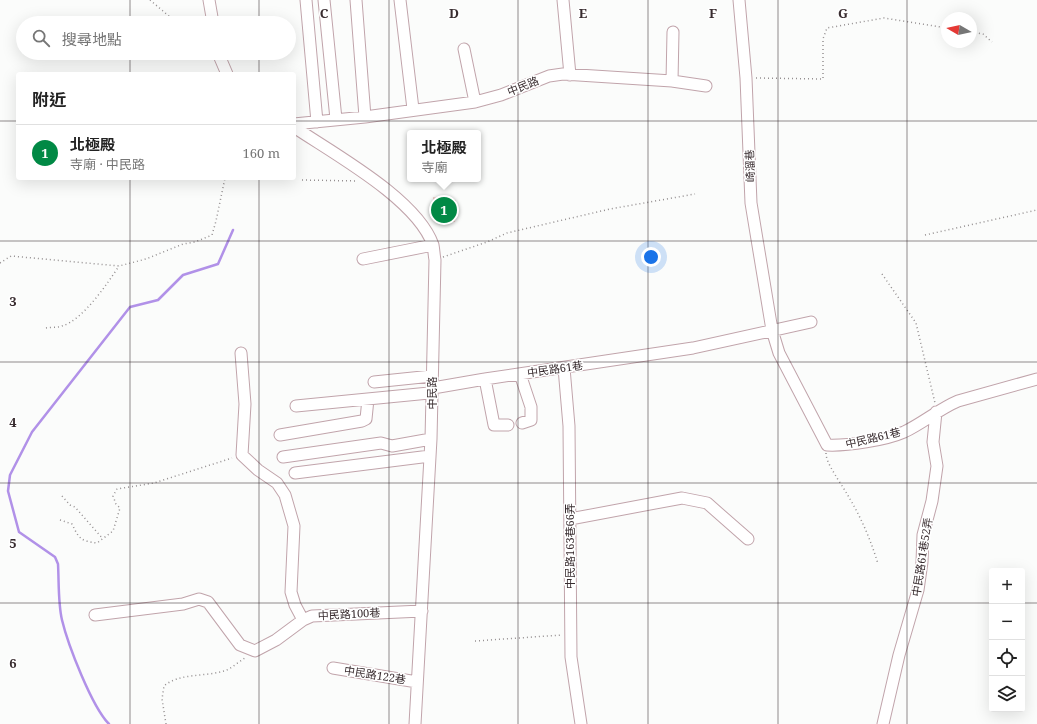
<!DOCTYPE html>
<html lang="zh-TW">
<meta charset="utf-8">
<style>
body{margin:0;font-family:"Noto Serif","Noto Sans TC",serif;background:#f6f6f6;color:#222}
.controls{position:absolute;right:12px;bottom:12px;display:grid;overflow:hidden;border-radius:4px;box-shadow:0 4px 16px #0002}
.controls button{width:36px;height:36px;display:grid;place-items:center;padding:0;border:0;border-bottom:1px solid #e0e0e0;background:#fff;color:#222;font:20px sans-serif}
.compass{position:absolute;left:941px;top:12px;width:36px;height:36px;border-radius:50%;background:#fff;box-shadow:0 4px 16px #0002;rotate:279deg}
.you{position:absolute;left:651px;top:257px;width:14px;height:14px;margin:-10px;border:3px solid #fff;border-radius:50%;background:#1a73e8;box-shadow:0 0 0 6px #1a73e833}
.badge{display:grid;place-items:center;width:26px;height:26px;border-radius:50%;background:#018945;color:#fff;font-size:13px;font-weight:700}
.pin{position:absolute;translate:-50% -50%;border:2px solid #fff;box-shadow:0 1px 4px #0006}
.popup{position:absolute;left:407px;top:130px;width:74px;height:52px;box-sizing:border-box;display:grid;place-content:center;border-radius:4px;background:#fff;filter:drop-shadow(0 1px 3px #0005);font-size:13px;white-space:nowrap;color:#767676}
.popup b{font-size:15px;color:#222}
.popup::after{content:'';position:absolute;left:50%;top:100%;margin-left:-8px;border:8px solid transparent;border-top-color:#fff}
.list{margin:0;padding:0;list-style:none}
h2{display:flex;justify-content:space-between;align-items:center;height:52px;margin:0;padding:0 16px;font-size:17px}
h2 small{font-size:13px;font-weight:400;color:#767676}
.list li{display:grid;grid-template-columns:26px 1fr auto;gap:12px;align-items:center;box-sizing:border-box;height:56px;padding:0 16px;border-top:1px solid #e0e0e0}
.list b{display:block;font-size:15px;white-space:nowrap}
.list p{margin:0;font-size:13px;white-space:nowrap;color:#767676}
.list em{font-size:13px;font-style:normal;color:#767676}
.icon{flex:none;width:22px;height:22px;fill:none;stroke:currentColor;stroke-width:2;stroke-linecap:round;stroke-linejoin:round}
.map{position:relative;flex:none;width:1037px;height:724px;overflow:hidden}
.search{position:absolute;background:#fff;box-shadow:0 4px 16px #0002;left:16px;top:16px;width:280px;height:44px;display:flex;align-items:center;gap:10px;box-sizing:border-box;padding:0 14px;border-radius:22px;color:#767676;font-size:15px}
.panel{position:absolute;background:#fff;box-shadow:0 4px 16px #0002;left:16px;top:72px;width:280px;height:108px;border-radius:4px}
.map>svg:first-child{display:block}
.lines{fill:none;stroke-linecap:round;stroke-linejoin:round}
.stream{stroke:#b191e8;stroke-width:2.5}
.building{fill:url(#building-hatch)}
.minor-casing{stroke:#c1a4ab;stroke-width:13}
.path{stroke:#948f90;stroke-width:1.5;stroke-dasharray:1 3;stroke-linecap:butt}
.minor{stroke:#fff;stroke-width:11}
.grid{fill:none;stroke:#382c2f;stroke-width:1;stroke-opacity:0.55}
.labels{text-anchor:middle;stroke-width:3;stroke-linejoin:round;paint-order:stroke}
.street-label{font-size:11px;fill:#382c2f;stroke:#fff}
.grid-label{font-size:13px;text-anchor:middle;font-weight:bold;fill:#382c2f;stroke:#fff;stroke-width:3;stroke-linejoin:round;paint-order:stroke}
</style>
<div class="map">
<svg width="1037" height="724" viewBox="0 0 1037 724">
<defs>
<pattern id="building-hatch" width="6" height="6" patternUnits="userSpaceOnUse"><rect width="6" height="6" fill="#efd0ca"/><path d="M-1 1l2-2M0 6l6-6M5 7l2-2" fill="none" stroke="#ceb3ae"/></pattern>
</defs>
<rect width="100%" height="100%" fill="#fbfcfb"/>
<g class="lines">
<path class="stream" d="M 109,724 C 92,707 68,645 62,620 C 58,603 59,582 58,564 L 55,557 L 19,532 L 8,491 L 10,475 L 32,432 L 130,307 L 158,300 L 183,275 L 218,264 L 233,230"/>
</g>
<path class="building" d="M 433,197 L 456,200 L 455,222 L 433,220 Z"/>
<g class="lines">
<defs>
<path id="minor" d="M 209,0 L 213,23
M 306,0 L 317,122
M 324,0 L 336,119
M 356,0 L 365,117
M 400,0 L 413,109
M 563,0 L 570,75
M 739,0 L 746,78 L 751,203 L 772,330 L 779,353 L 827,445 C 847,446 886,440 904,432 C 923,423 939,409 958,401 L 1037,379
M 464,49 L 475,102
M 218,53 L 227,74
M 672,81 L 673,32
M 294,124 L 365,117 L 475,102 L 501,95 L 549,76 L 563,74 L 672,81 L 706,86
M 294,127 C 334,154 417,199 433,245 C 434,250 434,255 435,260 L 431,439 L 415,724
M 363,259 L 433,245
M 241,353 L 245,404 L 242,455 L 258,470 L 277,483 L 285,495 L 294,526 L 291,592 L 295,605 L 303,620
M 564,368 L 569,426 L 571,657 L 581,724
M 520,374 L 531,407 L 531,420 L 522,423
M 485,379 L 494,425 L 508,425
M 374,382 L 432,376
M 296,406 L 429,393 L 433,388 L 485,379 L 693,348 L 811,322
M 280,435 L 362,421 L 366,419 L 368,399
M 283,457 L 381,443 L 392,446 L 431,439
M 295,473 L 430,456
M 570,519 L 682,498 L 707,503 L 748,539
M 95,615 L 183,604 L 199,599 L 208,602 L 240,645 L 255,651 L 276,640 L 303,620 L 312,616 L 422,611
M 333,668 L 417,682
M 883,724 L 899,655 L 918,590 L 922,562 L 923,535 L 932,501 L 937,466 L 933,442 L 936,412"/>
</defs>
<use href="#minor" class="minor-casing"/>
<path class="path" d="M 150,0 L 170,17 L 187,23
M 971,32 L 983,34 L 992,42
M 756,78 L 823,79 L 823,39 L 827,28 L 884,18 L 947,28
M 302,180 L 358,181
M 925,235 L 1037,210
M 443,257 L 487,242 L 507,233 L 610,209 L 695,194
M 0,263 L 11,256 L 119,266 L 146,259 L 183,244 L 195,242 L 212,235 L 216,221 L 225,178
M 882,274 L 916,323 L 935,403
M 46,328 C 51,327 57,328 62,326 C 83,320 107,284 119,266
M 826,453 C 826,461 833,471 837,478 C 856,507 868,531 878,564
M 62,496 L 70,505 L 75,507 L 103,539
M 60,520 L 72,524 C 79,539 81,541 97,543 L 113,531 L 120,508 L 116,504 L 113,496 L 117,489 L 154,483 L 232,458
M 475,641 L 562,635
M 166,724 L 162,699 L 164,686 C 179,673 204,677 224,671 C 231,669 238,662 245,658"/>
<use href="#minor" class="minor"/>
</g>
<path class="grid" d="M 130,0 L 130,23M 259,0 L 259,23M 389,0 L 389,724M 518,0 L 518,724M 648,0 L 648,724M 778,0 L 778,724M 907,0 L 907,724M 130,53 L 130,74M 259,53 L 259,74M 0,121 L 18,121M 294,121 L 1037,121M 130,178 L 130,724M 259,178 L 259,724M 0,241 L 1037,241M 0,362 L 1037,362M 0,483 L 1037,483M 0,603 L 992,603M 1022,603 L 1037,603"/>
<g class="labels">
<g class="street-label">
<text transform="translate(523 86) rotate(-22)" y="4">中民路</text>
<text transform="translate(750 166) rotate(-92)" y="4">崎溜巷</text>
<text transform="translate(555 369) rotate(-8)" y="4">中民路61巷</text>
<text transform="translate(432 393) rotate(-90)" y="4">中民路</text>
<text transform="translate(873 438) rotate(-13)" y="4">中民路61巷</text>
<text transform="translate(570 546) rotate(-90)" y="4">中民路163巷66弄</text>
<text transform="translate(922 557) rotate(-81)" y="4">中民路61巷52弄</text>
<text transform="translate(349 614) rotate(-3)" y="4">中民路100巷</text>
<text transform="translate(375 675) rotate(9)" y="4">中民路122巷</text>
</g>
</g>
<g class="grid-label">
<text x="324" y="18">C</text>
<text x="454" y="18">D</text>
<text x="583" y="18">E</text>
<text x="713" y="18">F</text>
<text x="843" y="18">G</text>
<text x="13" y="306">3</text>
<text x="13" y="427">4</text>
<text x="13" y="548">5</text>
<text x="13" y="668">6</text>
</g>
</svg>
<div class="controls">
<button>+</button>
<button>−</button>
<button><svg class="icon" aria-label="locate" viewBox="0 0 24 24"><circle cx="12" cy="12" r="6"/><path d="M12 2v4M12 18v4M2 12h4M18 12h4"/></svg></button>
<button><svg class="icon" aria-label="layers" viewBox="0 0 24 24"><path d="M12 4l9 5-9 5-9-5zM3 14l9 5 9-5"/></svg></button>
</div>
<svg class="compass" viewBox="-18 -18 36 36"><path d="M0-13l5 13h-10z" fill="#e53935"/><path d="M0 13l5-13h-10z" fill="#767676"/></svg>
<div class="you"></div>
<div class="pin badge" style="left:444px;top:210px">1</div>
<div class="popup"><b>北極殿</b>寺廟</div>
<div class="search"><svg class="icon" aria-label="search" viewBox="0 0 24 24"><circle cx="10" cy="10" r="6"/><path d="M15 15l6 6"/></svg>搜尋地點</div>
<section class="panel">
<h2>附近<small></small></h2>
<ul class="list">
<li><span class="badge">1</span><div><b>北極殿</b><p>寺廟 · 中民路</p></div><em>160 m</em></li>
</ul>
</section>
</div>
